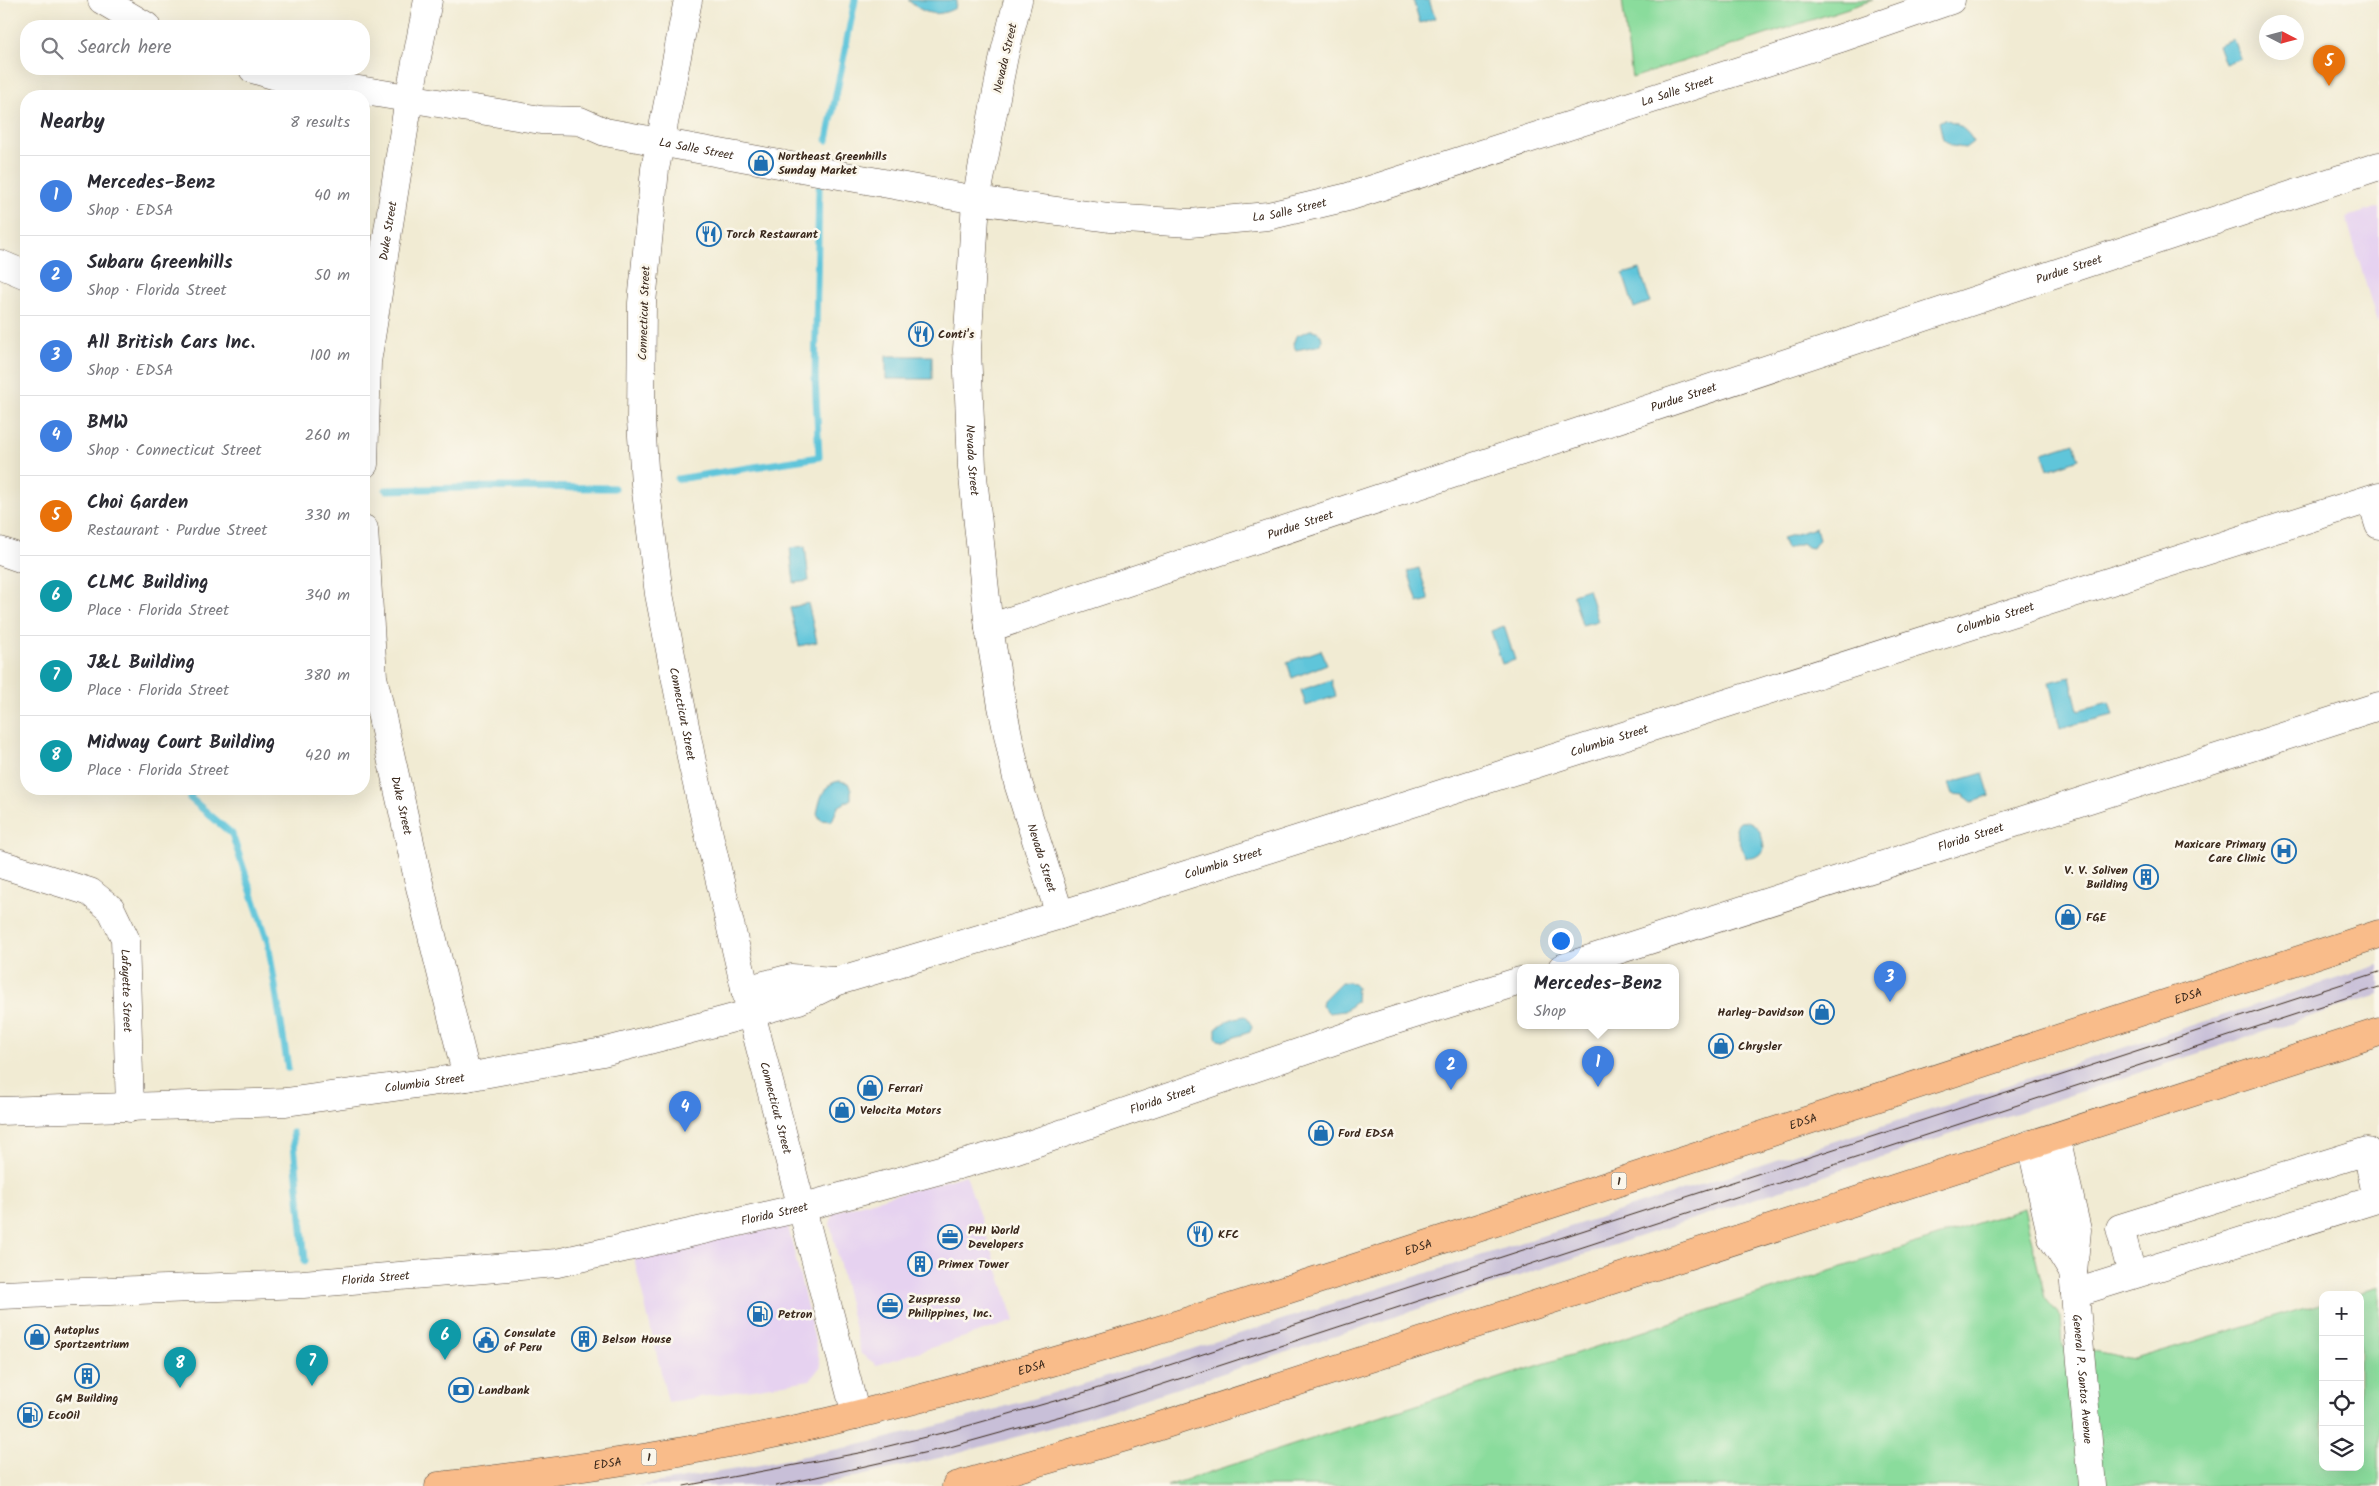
<!DOCTYPE html>
<meta charset="utf-8">
<style>
body{margin:0;font-family:Kalam,sans-serif;background:#f2f2f3;color:#2b2b33}
.controls{position:absolute;right:15px;bottom:15px;display:grid;overflow:hidden;border-radius:10px;box-shadow:0 5px 20px #0002}
.controls button{width:45px;height:45px;display:grid;place-items:center;padding:0;border:0;border-bottom:1px solid #e1e1e2;background:#fff;color:#2b2b33;font:25px sans-serif}
.compass{position:absolute;left:2259px;top:15px;width:45px;height:45px;border-radius:50%;background:#fff;box-shadow:0 5px 20px #0002;rotate:96deg}
.you{position:absolute;left:1560px;top:940px;width:18px;height:18px;margin:-12px;border:4px solid #fff;border-radius:50%;background:#1a73e8;box-shadow:0 0 0 8px #1a73e833}
.badge{display:grid;place-items:center;width:32px;height:32px;border-radius:50%;background:#1f6fb2;color:#fff;font-size:16px;font-weight:700}
.pin{position:absolute;translate:-50% -41px;filter:drop-shadow(0 1px 2px #0008)}
.pin::after{content:'';position:absolute;top:26px;width:18px;height:15px;background:inherit;clip-path:polygon(0 0,100% 0,50% 100%)}
.popup{position:absolute;left:1517px;top:964px;width:162px;height:65px;box-sizing:border-box;display:grid;place-content:center;border-radius:10px;background:#fff;filter:drop-shadow(0 1px 4px #0005);font-size:16px;white-space:nowrap;color:#7c7c81}
.popup b{font-size:19px;color:#2b2b33}
.popup::after{content:'';position:absolute;left:50%;top:100%;margin-left:-10px;border:10px solid transparent;border-top-color:#fff}
.list{margin:0;padding:0;list-style:none}
h2{display:flex;justify-content:space-between;align-items:center;height:65px;margin:0;padding:0 20px;font-size:21px}
h2 small{font-size:16px;font-weight:400;color:#7c7c81}
.list li{display:grid;grid-template-columns:32px 1fr auto;gap:15px;align-items:center;box-sizing:border-box;height:80px;padding:0 20px;border-top:1px solid #e1e1e2}
.list b{display:block;font-size:19px;white-space:nowrap}
.list p{margin:0;font-size:16px;white-space:nowrap;color:#7c7c81}
.list em{font-size:16px;font-style:normal;color:#7c7c81}
.icon{flex:none;width:28px;height:28px;fill:none;stroke:currentColor;stroke-width:2;stroke-linecap:round;stroke-linejoin:round}
.map{position:relative;flex:none;width:2379px;height:1486px;overflow:hidden}
.search{position:absolute;background:#fff;box-shadow:0 5px 20px #0002;left:20px;top:20px;width:350px;height:55px;display:flex;align-items:center;gap:12px;box-sizing:border-box;padding:0 18px;border-radius:20px;color:#7c7c81;font-size:19px}
.panel{position:absolute;background:#fff;box-shadow:0 5px 20px #0002;left:20px;top:90px;width:350px;height:705px;border-radius:20px}
.map>svg:first-child{display:block}
.built{fill:#e6d2f0}
.industrial{fill:#c8bfd8}
.green{fill:#8adc9c;stroke:#62835d}
.water{fill:#5ec5da;stroke:#4c787c}
.lines{fill:none;stroke-linecap:round;stroke-linejoin:round}
.stream{stroke:#5ec5da;stroke-width:7}
.minor-casing{stroke:#564739;stroke-width:29}
.highway-casing{stroke:#564739;stroke-width:29}
.minor{stroke:#fff;stroke-width:28}
.highway{stroke:#f9bc8a;stroke-width:28}
.tram{stroke:#3b2a1e;stroke-width:1}
.labels{text-anchor:middle;stroke-width:5;stroke-linejoin:round;paint-order:stroke}
.shield{fill:#fbf7ec;stroke:#75685c;stroke-width:1}
.shield-label{font-size:11px;font-weight:bold;fill:#3b2a1e}
.street-label{font-size:12px;fill:#3b2a1e;stroke:#fbf7ec}
.poi-label{font-size:12px;font-weight:bold;fill:#3b2a1e;stroke:#fbf7ec;text-anchor:start}
</style>
<div class="map">
<svg width="2379" height="1486" viewBox="0 0 2379 1486">
<rect width="100%" height="100%" fill="#fbf7ec"/>
<filter id="ink" filterUnits="userSpaceOnUse"><feTurbulence type="fractalNoise" baseFrequency=".02" numOctaves="2"/><feDisplacementMap in="SourceGraphic" scale="10" xChannelSelector="R" yChannelSelector="G"/><feConvolveMatrix kernelMatrix="1 2 1 2 8 2 1 2 1" color-interpolation-filters="sRGB"/></filter>
<filter id="wash" filterUnits="userSpaceOnUse"><feTurbulence type="fractalNoise" baseFrequency=".0096" numOctaves="4" result="noise"/><feDisplacementMap in="SourceGraphic" scale="20" xChannelSelector="R" yChannelSelector="G"/><feGaussianBlur stdDeviation="1.12" result="paint"/><feColorMatrix in="noise" values="0 0 0 0 0 0 0 0 0 0 0 0 0 0 0 0 0 1.4 0 .05"/><feComposite in="paint" operator="in"/></filter>
<g filter="url(#wash)">
<rect width="100%" height="100%" fill="#f1ebd3"/>
<path class="built" d="M 2379,207 L 2379,322 L 2377,322 L 2346,217 Z
M 966,1175 L 1015,1321 L 877,1365 L 861,1354 L 830,1224 L 833,1212 Z
M 788,1226 L 821,1366 L 810,1380 L 668,1402 L 633,1254 Z"/>
<path class="industrial" d="M 2379,965 L 2379,994 L 1092,1416 L 952,1455 L 816,1486 L 637,1486 L 754,1466 L 863,1444 L 944,1424 L 1084,1384 Z"/>
<path class="green" d="M 1622,0 L 1873,0 L 1632,78 Z
M 2024,1208 L 2045,1298 L 2061,1317 L 2063,1345 L 2134,1359 L 2323,1303 L 2323,1467 L 2360,1467 L 2360,1295 L 2352,1295 L 2379,1287 L 2379,1486 L 1167,1486 Z"/>
<path class="water" d="M 908,0 L 957,0 L 955,8 C 937,18 923,14 908,0 Z
M 1413,0 L 1429,0 L 1435,18 L 1420,23 Z
M 2233,39 L 2240,58 L 2225,64 L 2218,45 Z
M 1944,119 C 1954,121 1971,132 1973,142 L 1965,148 L 1952,146 L 1943,139 L 1939,122 Z
M 1640,269 L 1650,302 L 1634,308 L 1623,274 Z
M 1310,330 C 1319,330 1324,335 1321,345 L 1296,350 L 1293,344 L 1296,336 Z
M 886,356 L 932,356 L 932,379 L 886,379 Z
M 2074,443 L 2079,459 L 2048,470 L 2043,453 Z
M 1816,528 L 1819,539 L 1813,548 L 1807,547 L 1802,543 L 1786,549 L 1782,538 Z
M 805,546 L 809,581 L 794,583 L 790,548 Z
M 1419,568 L 1429,600 L 1418,603 L 1408,571 Z
M 1588,589 L 1598,621 L 1582,625 L 1573,594 Z
M 808,603 L 817,642 L 799,646 L 790,608 Z
M 1504,626 L 1515,660 L 1502,664 L 1491,631 Z
M 1321,650 L 1327,664 L 1292,678 L 1287,662 Z
M 2070,677 L 2078,710 L 2109,702 L 2113,715 L 2060,728 L 2049,682 Z
M 1331,680 L 1336,696 L 1306,706 L 1301,690 Z
M 1983,773 L 1990,796 L 1972,802 L 1963,795 L 1953,794 L 1949,783 Z
M 840,781 L 848,783 L 851,790 L 851,799 L 838,807 L 832,821 L 821,820 L 817,814 C 820,799 823,783 840,781 Z
M 1747,821 C 1760,824 1763,838 1764,849 C 1759,856 1753,860 1745,857 L 1736,830 L 1737,825 L 1740,822 Z
M 1341,982 L 1354,983 L 1357,986 L 1356,1002 L 1344,1011 L 1329,1013 L 1322,1006 L 1323,1000 Z
M 1246,1016 L 1252,1026 L 1250,1032 L 1223,1041 L 1218,1040 L 1216,1037 L 1216,1029 C 1224,1021 1235,1017 1246,1016 Z"/>
<g class="lines">
<path class="stream" d="M 827,140 L 855,0
M 678,479 L 819,457 L 815,376 L 819,189
M 386,490 L 497,487 L 614,488
M 193,789 L 190,798 L 232,834 L 268,942 L 288,1068
M 293,1133 L 305,1261"/>
</g>
</g>
<g filter="url(#ink)">
<g class="lines">
<defs>
<g id="minor">
<path d="M 102,0 L 146,26"/>
<path id="s1" d="M 688,0 L 655,169 L 642,303 L 641,420 L 645,484 L 659,594 L 693,767 L 751,1013 L 856,1415"/>
<path id="s2" d="M 1018,0 L 1004,56 L 976,200 L 967,350 L 972,467 L 989,628 L 1002,706 L 1018,783 L 1060,915"/>
<path id="s3" d="M 253,69 L 280,77 L 541,120 L 580,121 L 605,132 L 976,200 L 1109,218 L 1190,223 L 1268,216 L 1348,197 L 1841,38 L 1951,0"/>
<path d="M 0,264 L 26,275"/>
<path id="s4" d="M 364,464 L 367,362 L 409,99 L 428,0"/>
<path d="M 2371,499 L 2379,525"/>
<path id="s5" d="M 364,529 L 373,677 L 419,883 L 467,1077"/>
<path d="M 0,551 L 26,560"/>
<path id="s6" d="M 989,628 L 2379,166"/>
<path id="s7" d="M 0,864 L 90,892 L 111,909 L 125,938 L 130,1108"/>
<path id="s8" d="M 1562,968 L 2379,706"/>
<path d="M 745,990 L 791,978 L 834,981"/>
<path id="s9" d="M 0,1111 L 286,1102 L 467,1077 L 603,1052 L 726,1020 L 799,1000 L 838,981 L 1060,915 L 2379,496"/>
<path id="s10" d="M 2056,1137 L 2077,1230 L 2073,1272 L 2092,1486"/>
<path d="M 2031,1144 L 2052,1238 L 2073,1272"/>
<path d="M 2075,1293 L 2377,1199 L 2367,1151 L 2120,1228 L 2132,1275"/>
<path id="s11" d="M 0,1295 L 303,1284 L 557,1263 L 800,1208 L 1014,1150 L 1380,1025 L 1520,981"/>
</g>
<g id="highway">
<path id="s12" d="M 439,1486 C 580,1469 722,1449 859,1414 C 1086,1358 1308,1283 1530,1211 C 1813,1118 2096,1026 2379,934"/>
<path d="M 956,1486 L 1129,1436 L 2379,1032"/>
</g>
</defs>
<use href="#minor" class="minor-casing"/>
<use href="#highway" class="highway-casing"/>
<use href="#minor" class="minor"/>
<use href="#highway" class="highway"/>
<path class="tram" d="M 684,1486 L 864,1452 L 946,1432 L 1086,1392 L 2379,972
M 776,1486 L 950,1447 L 1090,1408 L 2379,987"/>
</g>
</g>
<defs>
<symbol id="shop-ring" viewBox="-11 -11 22 22"><circle r="9.5" fill="#fbf7ec" stroke="#1f6fb2" stroke-width="1.5"/><path d="M-5-2.5h2.3a2.7 3.5 0 0 1 5.4 0H5L5.5 6h-11ZM-1.5-2.5h3a1.5 2.3 0 0 0-3 0Z" fill="#1f6fb2"/></symbol>
<symbol id="restaurant-ring" viewBox="-11 -11 22 22"><circle r="9.5" fill="#fbf7ec" stroke="#1f6fb2" stroke-width="1.5"/><path d="M-5-6h1v4h1v-4h1v4h1v-4h1v5L-1.5 .5V6h-2V.5L-5-1ZM5-6V6H3V1.5H1.5Q1.5-4 5-6Z" fill="#1f6fb2"/></symbol>
<symbol id="hospital-ring" viewBox="-11 -11 22 22"><circle r="9.5" fill="#fbf7ec" stroke="#1f6fb2" stroke-width="1.5"/><path d="M-5-5h3v3.5h4V-5h3V5h-3V1.5h-4V5h-3Z" fill="#1f6fb2"/></symbol>
<symbol id="building-ring" viewBox="-11 -11 22 22"><circle r="9.5" fill="#fbf7ec" stroke="#1f6fb2" stroke-width="1.5"/><path d="M-4-6H4V6H1V3H-1V6H-4ZM-2.5-4.3h1.7v1.8h-1.7ZM.8-4.3h1.7v1.8H.8ZM-2.5-1h1.7V.8h-1.7ZM.8-1h1.7V.8H.8Z" fill="#1f6fb2"/></symbol>
<symbol id="office-ring" viewBox="-11 -11 22 22"><circle r="9.5" fill="#fbf7ec" stroke="#1f6fb2" stroke-width="1.5"/><path d="M-6-3h4V-5.5h4V-3h4V5H-6ZM-1-4.5V-3h2v-1.5ZM-6 0V1H6V0Z" fill="#1f6fb2"/></symbol>
<symbol id="fuel-ring" viewBox="-11 -11 22 22"><circle r="9.5" fill="#fbf7ec" stroke="#1f6fb2" stroke-width="1.5"/><path d="M-5.5-6h7V0h2V4h1.3V-2.5L3-4.5l.8-.8L6-3V5H2.5V1h-1V6h-7ZM-4.2-4.7v3.2H.2V-4.7Z" fill="#1f6fb2"/></symbol>
<symbol id="civic-ring" viewBox="-11 -11 22 22"><circle r="9.5" fill="#fbf7ec" stroke="#1f6fb2" stroke-width="1.5"/><path d="M-.6-6.5H3V-4.5H.6V-3L4-1V1h2V6H-6V1h2V-1L-.6-3ZM-1.2 2.5V6h2.4V2.5Z" fill="#1f6fb2"/></symbol>
<symbol id="bank-ring" viewBox="-11 -11 22 22"><circle r="9.5" fill="#fbf7ec" stroke="#1f6fb2" stroke-width="1.5"/><path d="M-6-4H6V4H-6ZM0-2.3a2.3 2.3 0 1 0 0 4.6a2.3 2.3 0 1 0 0-4.6Z" fill="#1f6fb2"/></symbol>
</defs>
<g fill-rule="evenodd">
<use href="#shop-ring" x="747" y="149" width="28" height="28"/>
<use href="#restaurant-ring" x="695" y="220" width="28" height="28"/>
<use href="#restaurant-ring" x="907" y="320" width="28" height="28"/>
<use href="#hospital-ring" x="2270" y="837" width="28" height="28"/>
<use href="#building-ring" x="2132" y="863" width="28" height="28"/>
<use href="#shop-ring" x="2054" y="903" width="28" height="28"/>
<use href="#shop-ring" x="1808" y="998" width="28" height="28"/>
<use href="#shop-ring" x="1707" y="1032" width="28" height="28"/>
<use href="#shop-ring" x="856" y="1074" width="28" height="28"/>
<use href="#shop-ring" x="828" y="1096" width="28" height="28"/>
<use href="#shop-ring" x="1307" y="1119" width="28" height="28"/>
<use href="#restaurant-ring" x="1186" y="1220" width="28" height="28"/>
<use href="#office-ring" x="936" y="1223" width="28" height="28"/>
<use href="#building-ring" x="906" y="1250" width="28" height="28"/>
<use href="#office-ring" x="876" y="1292" width="28" height="28"/>
<use href="#fuel-ring" x="746" y="1300" width="28" height="28"/>
<use href="#shop-ring" x="23" y="1323" width="28" height="28"/>
<use href="#building-ring" x="570" y="1325" width="28" height="28"/>
<use href="#civic-ring" x="472" y="1326" width="28" height="28"/>
<use href="#building-ring" x="73" y="1362" width="28" height="28"/>
<use href="#bank-ring" x="447" y="1376" width="28" height="28"/>
<use href="#fuel-ring" x="16" y="1401" width="28" height="28"/>
</g>
<g class="labels">
<g class="shield">
<rect x="1611.5" y="1172.5" width="15" height="17" rx="4"/>
<rect x="641.5" y="1448.5" width="15" height="17" rx="4"/>
</g>
<g class="shield-label">
<text x="1619" y="1185">1</text>
<text x="649" y="1461">1</text>
</g>
<g class="street-label">
<text transform="translate(1005 58) rotate(-77)" y="4">Nevada Street</text>
<text dy="4" stroke="none"><textPath href="#s3" startOffset="1458">La Salle Street</textPath></text>
<text dy="4" stroke="none"><textPath href="#s3" startOffset="452">La Salle Street</textPath></text>
<text dy="4" stroke="none"><textPath href="#s3" startOffset="1052">La Salle Street</textPath></text>
<text dy="4" stroke="none"><textPath href="#s4" startOffset="235">Duke Street</textPath></text>
<text dy="4" stroke="none"><textPath href="#s6" startOffset="1138">Purdue Street</textPath></text>
<text transform="translate(644 313) rotate(-88)" y="4">Connecticut Street</text>
<text dy="4" stroke="none"><textPath href="#s6" startOffset="732">Purdue Street</textPath></text>
<text dy="4" stroke="none"><textPath href="#s2" startOffset="465">Nevada Street</textPath></text>
<text dy="4" stroke="none"><textPath href="#s6" startOffset="328">Purdue Street</textPath></text>
<text dy="4" stroke="none"><textPath href="#s9" startOffset="2066">Columbia Street</textPath></text>
<text dy="4" stroke="none"><textPath href="#s1" startOffset="721">Connecticut Street</textPath></text>
<text dy="4" stroke="none"><textPath href="#s9" startOffset="1661">Columbia Street</textPath></text>
<text dy="4" stroke="none"><textPath href="#s5" startOffset="280">Duke Street</textPath></text>
<text dy="4" stroke="none"><textPath href="#s8" startOffset="429">Florida Street</textPath></text>
<text dy="4" stroke="none"><textPath href="#s2" startOffset="870">Nevada Street</textPath></text>
<text dy="4" stroke="none"><textPath href="#s9" startOffset="1256">Columbia Street</textPath></text>
<text dy="4" stroke="none"><textPath href="#s7" startOffset="206">Lafayette Street</textPath></text>
<text dy="4" stroke="none"><textPath href="#s12" startOffset="1820">EDSA</textPath></text>
<text dy="4" stroke="none"><textPath href="#s9" startOffset="426">Columbia Street</textPath></text>
<text dy="4" stroke="none"><textPath href="#s11" startOffset="1186">Florida Street</textPath></text>
<text dy="4" stroke="none"><textPath href="#s1" startOffset="1126">Connecticut Street</textPath></text>
<text dy="4" stroke="none"><textPath href="#s12" startOffset="1415">EDSA</textPath></text>
<text dy="4" stroke="none"><textPath href="#s11" startOffset="781">Florida Street</textPath></text>
<text dy="4" stroke="none"><textPath href="#s12" startOffset="1010">EDSA</textPath></text>
<text dy="4" stroke="none"><textPath href="#s11" startOffset="376">Florida Street</textPath></text>
<text dy="4" stroke="none"><textPath href="#s12" startOffset="605">EDSA</textPath></text>
<text dy="4" stroke="none"><textPath href="#s10" startOffset="245">General P. Santos Avenue</textPath></text>
<text dy="4" stroke="none"><textPath href="#s12" startOffset="170">EDSA</textPath></text>
</g>
<g class="poi-label">
<text x="778" y="160">Northeast Greenhills<tspan x="778" dy="14">Sunday Market</tspan></text>
<text x="726" y="238">Torch Restaurant</text>
<text x="938" y="338">Conti's</text>
<text x="2266" y="848" text-anchor="end">Maxicare Primary<tspan x="2266" dy="14">Care Clinic</tspan></text>
<text x="2128" y="874" text-anchor="end">V. V. Soliven<tspan x="2128" dy="14">Building</tspan></text>
<text x="2086" y="921">FGE</text>
<text x="1804" y="1016" text-anchor="end">Harley-Davidson</text>
<text x="1738" y="1050">Chrysler</text>
<text x="888" y="1092">Ferrari</text>
<text x="860" y="1114">Velocita Motors</text>
<text x="1338" y="1137">Ford EDSA</text>
<text x="968" y="1234">PH1 World<tspan x="968" dy="14">Developers</tspan></text>
<text x="1218" y="1238">KFC</text>
<text x="938" y="1268">Primex Tower</text>
<text x="908" y="1303">Zuspresso<tspan x="908" dy="14">Philippines, Inc.</tspan></text>
<text x="778" y="1318">Petron</text>
<text x="54" y="1334">Autoplus<tspan x="54" dy="14">Sportzentrium</tspan></text>
<text x="504" y="1337">Consulate<tspan x="504" dy="14">of Peru</tspan></text>
<text x="602" y="1343">Belson House</text>
<text x="478" y="1394">Landbank</text>
<text x="87" y="1402" text-anchor="middle">GM Building</text>
<text x="48" y="1419">EcoOil</text>
</g>
</g>
</svg>
<div class="controls">
<button>+</button>
<button>−</button>
<button><svg class="icon" aria-label="locate" viewBox="0 0 24 24"><circle cx="12" cy="12" r="6"/><path d="M12 2v4M12 18v4M2 12h4M18 12h4"/></svg></button>
<button><svg class="icon" aria-label="layers" viewBox="0 0 24 24"><path d="M12 4l9 5-9 5-9-5zM3 14l9 5 9-5"/></svg></button>
</div>
<svg class="compass" viewBox="-18 -18 36 36"><path d="M0-13l5 13h-10z" fill="#e53935"/><path d="M0 13l5-13h-10z" fill="#7c7c81"/></svg>
<div class="you"></div>
<div class="pin badge" style="left:1598px;top:1087px;background:#3f7fe0">1</div>
<div class="popup"><b>Mercedes-Benz</b>Shop</div>
<div class="pin badge" style="left:1451px;top:1090px;background:#3f7fe0">2</div>
<div class="pin badge" style="left:1890px;top:1002px;background:#3f7fe0">3</div>
<div class="pin badge" style="left:685px;top:1132px;background:#3f7fe0">4</div>
<div class="pin badge" style="left:2329px;top:86px;background:#e8710a">5</div>
<div class="pin badge" style="left:445px;top:1360px;background:#0f9aa8">6</div>
<div class="pin badge" style="left:312px;top:1386px;background:#0f9aa8">7</div>
<div class="pin badge" style="left:180px;top:1388px;background:#0f9aa8">8</div>
<div class="search"><svg class="icon" aria-label="search" viewBox="0 0 24 24"><circle cx="10" cy="10" r="6"/><path d="M15 15l6 6"/></svg>Search here</div>
<section class="panel">
<h2>Nearby<small>8 results</small></h2>
<ul class="list">
<li><span class="badge" style="background:#3f7fe0">1</span><div><b>Mercedes-Benz</b><p>Shop · EDSA</p></div><em>40 m</em></li>
<li><span class="badge" style="background:#3f7fe0">2</span><div><b>Subaru Greenhills</b><p>Shop · Florida Street</p></div><em>50 m</em></li>
<li><span class="badge" style="background:#3f7fe0">3</span><div><b>All British Cars Inc.</b><p>Shop · EDSA</p></div><em>100 m</em></li>
<li><span class="badge" style="background:#3f7fe0">4</span><div><b>BMW</b><p>Shop · Connecticut Street</p></div><em>260 m</em></li>
<li><span class="badge" style="background:#e8710a">5</span><div><b>Choi Garden</b><p>Restaurant · Purdue Street</p></div><em>330 m</em></li>
<li><span class="badge" style="background:#0f9aa8">6</span><div><b>CLMC Building</b><p>Place · Florida Street</p></div><em>340 m</em></li>
<li><span class="badge" style="background:#0f9aa8">7</span><div><b>J&amp;L Building</b><p>Place · Florida Street</p></div><em>380 m</em></li>
<li><span class="badge" style="background:#0f9aa8">8</span><div><b>Midway Court Building</b><p>Place · Florida Street</p></div><em>420 m</em></li>
</ul>
</section>
</div>
